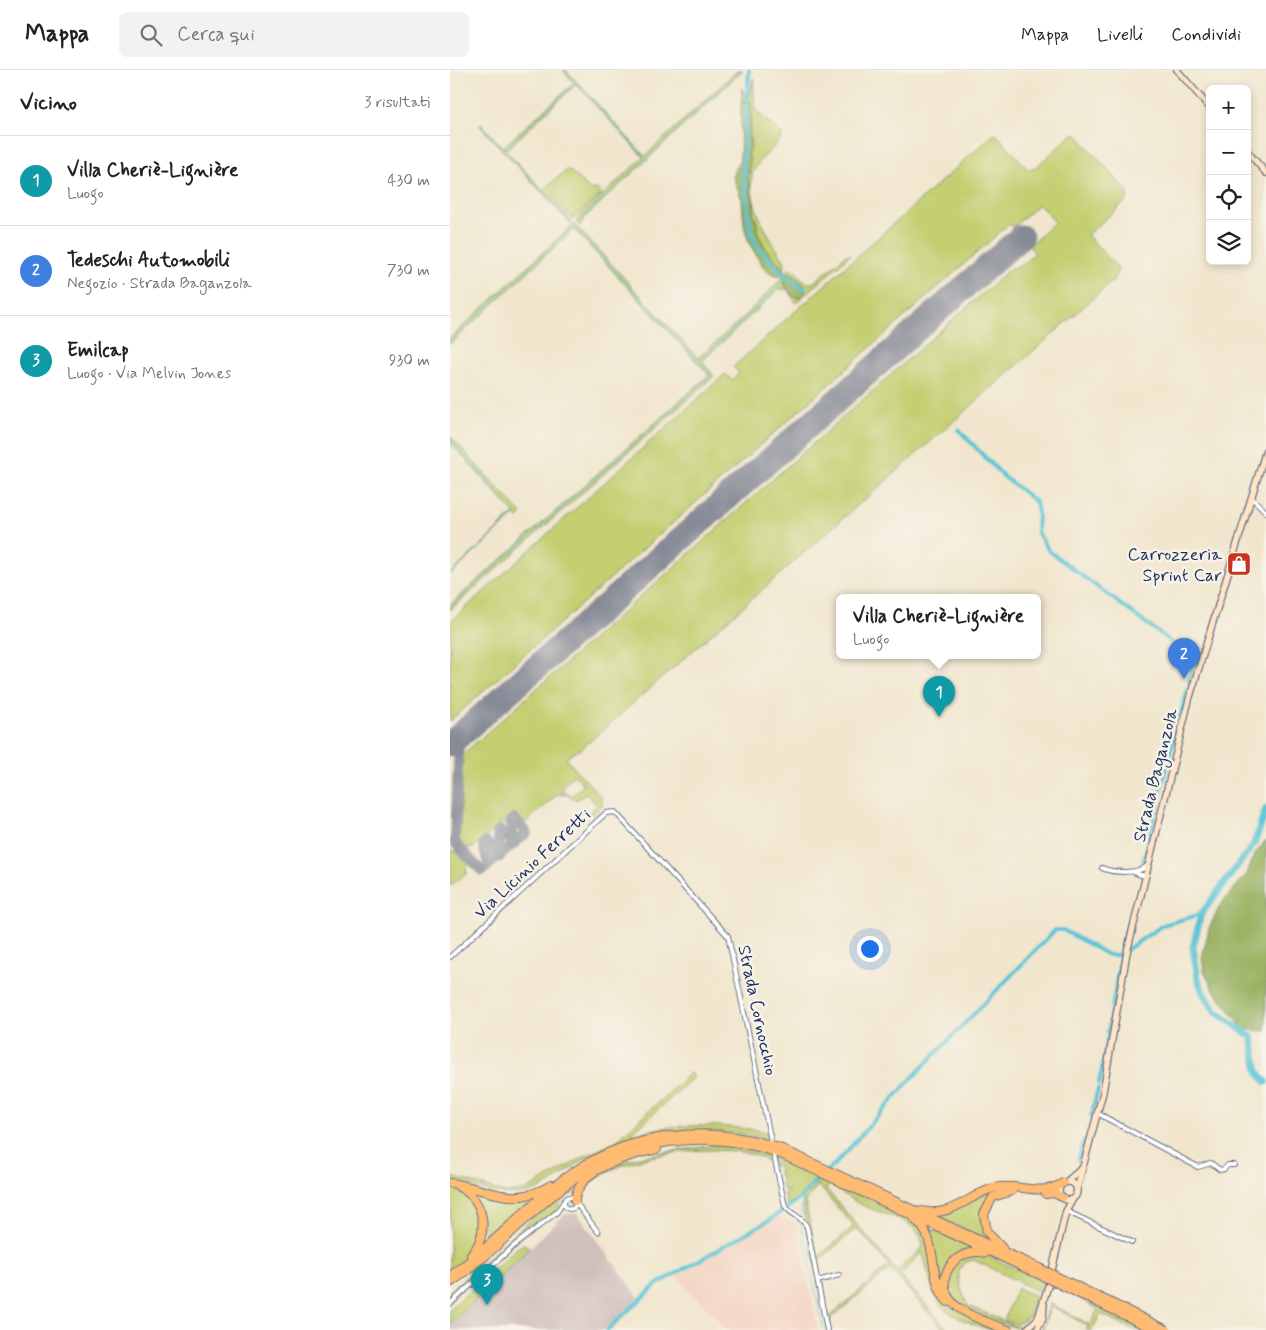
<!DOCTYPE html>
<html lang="it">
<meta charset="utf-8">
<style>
body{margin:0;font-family:Mynerve,sans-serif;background:#f2f2f2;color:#222}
.controls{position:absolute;right:15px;top:15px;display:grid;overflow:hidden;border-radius:8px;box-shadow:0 2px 8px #0003}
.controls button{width:45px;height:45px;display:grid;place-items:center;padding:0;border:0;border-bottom:1px solid #e0e0e0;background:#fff;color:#222;font:25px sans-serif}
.you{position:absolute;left:419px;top:878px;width:18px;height:18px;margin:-12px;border:4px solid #fff;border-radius:50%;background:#1a73e8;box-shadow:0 0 0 8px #1a73e833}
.badge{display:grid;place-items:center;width:32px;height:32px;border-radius:50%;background:#1a73e8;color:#fff;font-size:16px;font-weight:700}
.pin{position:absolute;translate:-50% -41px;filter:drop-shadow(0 1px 2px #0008)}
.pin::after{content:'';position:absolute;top:26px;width:18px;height:15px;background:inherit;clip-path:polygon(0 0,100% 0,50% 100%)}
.popup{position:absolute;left:386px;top:524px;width:205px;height:65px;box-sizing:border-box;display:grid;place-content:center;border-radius:8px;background:#fff;filter:drop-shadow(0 1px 4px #0005);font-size:16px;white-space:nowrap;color:#767676}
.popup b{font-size:19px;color:#222}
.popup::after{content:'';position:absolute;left:50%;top:100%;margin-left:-10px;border:10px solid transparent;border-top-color:#fff}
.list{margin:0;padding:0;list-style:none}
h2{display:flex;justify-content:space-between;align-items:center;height:65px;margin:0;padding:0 20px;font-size:21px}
h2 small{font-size:16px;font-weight:400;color:#767676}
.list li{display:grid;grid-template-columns:32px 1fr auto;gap:15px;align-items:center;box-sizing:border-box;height:90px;padding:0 20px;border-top:1px solid #e0e0e0}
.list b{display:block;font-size:19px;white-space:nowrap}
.list p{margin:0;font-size:16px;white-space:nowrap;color:#767676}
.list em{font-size:16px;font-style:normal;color:#767676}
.icon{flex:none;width:28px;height:28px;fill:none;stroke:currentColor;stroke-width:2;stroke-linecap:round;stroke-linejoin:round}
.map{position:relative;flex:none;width:816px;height:1260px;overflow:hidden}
header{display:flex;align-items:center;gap:30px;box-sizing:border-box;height:70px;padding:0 25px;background:#fff;border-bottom:1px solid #e0e0e0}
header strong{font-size:24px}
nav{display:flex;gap:28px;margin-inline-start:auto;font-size:18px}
.search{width:350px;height:45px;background:#f2f2f2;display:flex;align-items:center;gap:12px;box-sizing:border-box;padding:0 18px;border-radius:8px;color:#767676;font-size:19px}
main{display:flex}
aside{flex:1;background:#fff}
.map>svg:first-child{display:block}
.built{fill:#f4d3c1}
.industrial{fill:#d0c0bc}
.green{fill:#c3cf71;stroke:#6f7f68;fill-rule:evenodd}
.forest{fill:#9ab263;stroke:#5a7060}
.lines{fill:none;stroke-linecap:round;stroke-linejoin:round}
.stream{stroke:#5ac4d6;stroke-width:1}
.canal{stroke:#5ac4d6;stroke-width:4}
.river{stroke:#5ac4d6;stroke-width:7}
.taxiway{stroke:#868a96;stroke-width:10}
.runway{stroke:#868a96;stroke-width:25}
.street-casing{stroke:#666f85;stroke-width:6}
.secondary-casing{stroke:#666f85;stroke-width:8}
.highway-casing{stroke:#666f85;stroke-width:10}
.street{stroke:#fff;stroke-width:4}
.secondary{stroke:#ffe4c6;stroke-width:5.5}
.highway{stroke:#ffbb71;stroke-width:8}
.highway-bridge-casing{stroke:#666f85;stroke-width:10;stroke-linecap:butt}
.highway-bridge{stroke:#ffbb71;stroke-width:8}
.labels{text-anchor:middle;stroke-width:5;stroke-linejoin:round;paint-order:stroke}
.poi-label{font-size:18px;fill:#1b2f5e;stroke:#f7f3e8;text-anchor:end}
.street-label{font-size:18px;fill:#1b2f5e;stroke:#f7f3e8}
</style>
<header>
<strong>Mappa</strong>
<div class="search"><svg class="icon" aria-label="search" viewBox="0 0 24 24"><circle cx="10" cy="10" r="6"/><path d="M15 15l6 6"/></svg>Cerca qui</div>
<nav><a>Mappa</a><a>Livelli</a><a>Condividi</a></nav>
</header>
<main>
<aside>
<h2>Vicino<small>3 risultati</small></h2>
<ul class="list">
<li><span class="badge" style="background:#0f9aa8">1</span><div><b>Villa Cheriè-Lignière</b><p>Luogo</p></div><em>430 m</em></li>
<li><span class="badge" style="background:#3f7fe0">2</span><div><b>Tedeschi Automobili</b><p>Negozio · Strada Baganzola</p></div><em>730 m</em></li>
<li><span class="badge" style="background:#0f9aa8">3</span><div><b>Emilcap</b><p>Luogo · Via Melvin Jones</p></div><em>930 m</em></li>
</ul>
</aside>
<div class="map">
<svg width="816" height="1260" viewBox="0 0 816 1260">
<rect width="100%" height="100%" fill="#f7f3e8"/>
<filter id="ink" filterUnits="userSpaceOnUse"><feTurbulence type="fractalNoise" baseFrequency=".02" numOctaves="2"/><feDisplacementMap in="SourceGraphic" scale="10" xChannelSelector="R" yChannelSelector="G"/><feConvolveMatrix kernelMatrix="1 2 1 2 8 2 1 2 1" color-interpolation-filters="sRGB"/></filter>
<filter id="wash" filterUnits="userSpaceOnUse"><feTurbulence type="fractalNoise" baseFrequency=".0096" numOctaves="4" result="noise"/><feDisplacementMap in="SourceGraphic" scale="20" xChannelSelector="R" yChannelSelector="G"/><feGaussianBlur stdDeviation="1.12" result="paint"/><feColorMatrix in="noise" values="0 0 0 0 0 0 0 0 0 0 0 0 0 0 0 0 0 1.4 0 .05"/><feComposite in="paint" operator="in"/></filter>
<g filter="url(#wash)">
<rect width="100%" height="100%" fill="#f1e6cd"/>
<path class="built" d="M 328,1147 L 342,1150 L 346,1154 L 368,1260 L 277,1260 L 227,1207 Z"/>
<path class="industrial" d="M 115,1144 L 128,1144 L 189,1228 L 154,1260 L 0,1260 L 0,1254 Z"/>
<path class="green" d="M 113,0 L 116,0 L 194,85 L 193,87 L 126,14 L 57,79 L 54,76 L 124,13 Z
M 288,0 L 293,0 L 134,148 L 130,156 L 126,151 L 131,145 Z
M 303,8 L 305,40 L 333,65 C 326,78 311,86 304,100 C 292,125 322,173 335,192 L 334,203 L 315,178 L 307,161 L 307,153 L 303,145 L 304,132 L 298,107 L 300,100 L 298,85 L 301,72 L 299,66 L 302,40 L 299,30 L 293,30 L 291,34 L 292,18 L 294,25 L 300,25 Z
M 31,54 L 122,151 L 120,153 L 30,56 Z
M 546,64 L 579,100 L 585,98 L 623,64 L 627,65 L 678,122 L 677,130 L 637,165 L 667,197 L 668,201 L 663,211 L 130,680 L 125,681 L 116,689 L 152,728 L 152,736 L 142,746 L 139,743 L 147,735 L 136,723 L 127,730 L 117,725 L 110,725 L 115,721 L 121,726 L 134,715 L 124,705 L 112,716 L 114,719 L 76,752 L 72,754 L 63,743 L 23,778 L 14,778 L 8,767 L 12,685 L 561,198 L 569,197 L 585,183 L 579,176 L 605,152 L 589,134 L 563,157 L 559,154 L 0,651 L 0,552 L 275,304 L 282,310 L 289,303 L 283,297 L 543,65 Z
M 118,99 L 140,120 L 147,119 L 152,124 L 123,149 L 94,119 Z
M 124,154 L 248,288 L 293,248 L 333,207 C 334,217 339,223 349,228 L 355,222 L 356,217 L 338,203 L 335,205 L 339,199 L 345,201 L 357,213 L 363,213 L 396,185 L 401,184 L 346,233 L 337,219 L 329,219 L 252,291 L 264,306 L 0,540 L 0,535 L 259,305 L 124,159 L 0,274 L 0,268 Z
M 0,366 L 72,444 L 68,448 L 65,445 L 0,505 L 64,443 L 0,372 Z
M 0,781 L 7,782 L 18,795 L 16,798 L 17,803 L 0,816 Z
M 240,1003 L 244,1007 L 180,1065 C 225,1052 267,1054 313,1061 L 318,1063 L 319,1070 C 252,1054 195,1058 134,1090 C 115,1101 100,1117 78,1123 C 54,1130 23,1116 0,1110 L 0,1106 L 56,1123 L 77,1120 L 135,1086 L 164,1073 Z
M 270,1074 L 323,1086 L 325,1097 C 295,1063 148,1084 130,1126 C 135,1084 238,1081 270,1074 Z
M 326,1087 L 369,1106 L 348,1128 L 337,1135 L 334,1123 L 338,1122 L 338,1120 L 333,1120 Z
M 133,1108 L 123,1124 L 113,1127 L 108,1139 L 64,1173 L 0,1230 L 0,1221 L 102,1131 Z
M 372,1108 L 462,1150 L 470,1157 L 499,1236 L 547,1260 C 538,1260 530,1257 521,1253 C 480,1239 484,1218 472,1182 L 450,1205 L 498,1260 L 494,1260 L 440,1199 L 380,1249 L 381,1260 L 378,1260 L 375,1236 L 379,1247 L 439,1195 L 407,1158 L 367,1192 L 369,1207 C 364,1191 352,1144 353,1131 C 353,1123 366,1113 372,1108 ZM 380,1114 C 390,1122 401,1130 412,1135 C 432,1145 471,1149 473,1177 L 447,1201 L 376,1119 ZM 368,1115 L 404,1156 L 368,1187 L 355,1132 Z
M 0,1115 L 24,1132 L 31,1157 L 21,1182 L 0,1201 Z
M 19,1119 L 53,1129 L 82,1127 L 84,1128 L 34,1174 L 35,1160 Z
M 550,1120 C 526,1135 529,1148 538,1170 L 488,1147 L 540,1122 Z
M 483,1160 L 521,1177 L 505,1186 L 491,1214 L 480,1164 Z
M 74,1174 L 80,1178 L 0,1254 L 0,1239 L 68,1177 Z
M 534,1184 L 593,1211 L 590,1219 L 587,1221 L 524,1190 C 498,1193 512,1220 517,1235 L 567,1257 L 580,1251 L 587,1233 L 589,1233 C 588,1243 584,1253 574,1258 C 561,1260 503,1236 499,1222 C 497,1218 497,1211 497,1207 L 510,1187 Z
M 567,1218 L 585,1226 L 579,1247 L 567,1254 L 554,1250 Z
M 623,1225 L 697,1260 L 685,1260 L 651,1244 L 642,1260 L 636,1260 L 638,1256 L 601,1236 L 592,1260 L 600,1233 L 640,1255 L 648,1239 Z"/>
<path class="forest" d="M 296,29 L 300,31 L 302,39 L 299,66 L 301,77 L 298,85 L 300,90 L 298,107 L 304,132 L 303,145 L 307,153 L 307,161 L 315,178 L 334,200 L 330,207 L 316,201 L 299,173 L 294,156 L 292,130 L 283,107 L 290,88 L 291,34 Z
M 337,203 L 342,204 L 356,217 L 355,222 L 349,228 C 340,227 335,216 333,209 Z
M 816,770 L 816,961 L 794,959 L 763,919 L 754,901 L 752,888 L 759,858 L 771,834 L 797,804 L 804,785 Z"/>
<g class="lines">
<path class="stream" d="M 114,0 L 149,37
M 151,40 L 174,65
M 31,56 L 64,92
M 177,68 L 193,85
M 56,77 L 123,15
M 67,95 L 94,123
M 96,126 L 119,150
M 129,162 L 249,292 L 330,216
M 333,213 L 336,207
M 0,271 L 292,0
M 0,369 L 22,394
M 24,396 L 65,444
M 0,504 L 64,445
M 0,537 L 261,305 L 249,292
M 351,1144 L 353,1125
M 350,1150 L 374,1260"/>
<path class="canal" d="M 299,0 L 293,93 L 299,153 L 305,174 L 333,204
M 334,206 L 355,219
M 509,360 L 553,406 L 586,432 L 588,443 L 587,462 L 599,481 L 744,589 L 739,612
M 725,664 L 737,620
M 693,793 L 724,667
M 658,963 L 672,877 L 679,851
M 649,1014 L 658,967
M 643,1038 L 648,1019
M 641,1046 L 643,1041
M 628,1090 L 634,1070
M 157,1260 L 206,1215 L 321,1149 L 352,1127 L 365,1111 L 387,1092 L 460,1010 L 605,860 L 613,860 L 658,885 L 669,885 L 713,855 L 751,844"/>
<path class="river" d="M 816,739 L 804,774 L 751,844 L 743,877 L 748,909 L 753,923 L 766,942 L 802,967 L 808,1002 L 816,1012"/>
<path class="taxiway" d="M 16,660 L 9,672 L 5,773 L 32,801 L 77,763 L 64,748 L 60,753 L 64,767
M 50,778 L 47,764 L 50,760 L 63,774
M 37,790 L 33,776 L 36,772 L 50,787"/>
<path class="runway" d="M 0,674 L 571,167"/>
</g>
</g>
<g filter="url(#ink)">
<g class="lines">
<defs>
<path id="street" d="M 801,427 L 816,442
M 652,798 C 662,803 689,804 697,796
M 683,802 L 691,805 L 696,805
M 0,887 L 156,743 L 165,742 L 278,866 L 321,1071
M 647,1043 L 748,1097 L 761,1093 L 770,1100 L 774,1099 L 778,1095 L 784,1095
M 324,1086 L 335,1136 C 341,1145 352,1146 357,1157 L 377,1260
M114 1133a6 6 0 1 1 12 0a6 6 0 1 1-12 0Z
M 126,1133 L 148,1162
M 616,1141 L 682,1172
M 368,1211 L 389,1205
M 0,1234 L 65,1175 L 107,1142 L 114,1131"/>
<path id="secondary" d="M 727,0 L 760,38
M 797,81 L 816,103
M 616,1112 L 631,1099
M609 1121a9 9 0 1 1 18 0a9 9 0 1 1-18 0Z
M 626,1123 L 653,1022 L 677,882 L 739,630 L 816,380
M 602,1200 L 616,1141 L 624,1127
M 576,1260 L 588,1248 L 599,1213
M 587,1260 L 593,1247 L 594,1234"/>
<path id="highway" d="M 0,1113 C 38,1118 63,1139 101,1115
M 9,1117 C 35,1130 40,1163 21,1185
M 596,1124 L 604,1123 L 612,1127
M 125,1131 C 127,1098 180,1085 207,1079
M 472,1141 C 502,1148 518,1125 544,1118 C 570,1112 587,1128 613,1113
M 465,1150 C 491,1169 476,1210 498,1232
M 552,1178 L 537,1162 L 534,1144 L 543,1127 L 562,1121
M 535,1183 C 506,1176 481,1209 503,1233 C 516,1246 542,1254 558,1260
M 0,1206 C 40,1178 73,1140 112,1110 C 175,1062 258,1052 332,1079 L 589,1198
M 0,1213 C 42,1185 76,1145 116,1115 C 177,1068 261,1057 333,1085 L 586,1203"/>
</defs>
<use href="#street" class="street-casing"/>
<use href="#secondary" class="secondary-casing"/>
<use href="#highway" class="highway-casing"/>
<use href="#street" class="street"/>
<use href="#secondary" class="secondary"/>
<use href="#highway" class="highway"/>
<defs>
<path id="highway-bridge" d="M 589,1198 L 717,1260
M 586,1203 L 705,1260"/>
</defs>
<use href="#highway-bridge" class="highway-bridge-casing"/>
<use href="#highway-bridge" class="highway-bridge"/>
</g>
</g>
<defs>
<symbol id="shop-square" viewBox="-11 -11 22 22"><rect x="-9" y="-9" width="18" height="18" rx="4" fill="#c8321e" stroke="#f7f3e8"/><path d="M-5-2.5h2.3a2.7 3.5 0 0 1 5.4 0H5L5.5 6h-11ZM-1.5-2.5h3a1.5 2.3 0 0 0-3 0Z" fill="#fff"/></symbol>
</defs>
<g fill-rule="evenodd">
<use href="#shop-square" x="775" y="480" width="28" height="28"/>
</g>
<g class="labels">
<g class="poi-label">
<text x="772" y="490">Carrozzeria<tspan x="772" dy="21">Sprint Car</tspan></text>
</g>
<g class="street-label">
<text transform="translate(705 705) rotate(-76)" y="6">Strada Baganzola</text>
<text transform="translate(82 793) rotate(-43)" y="6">Via Licinio Ferretti</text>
<text transform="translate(308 940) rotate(78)" y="6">Strada Cornocchio</text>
</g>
</g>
</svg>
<div class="controls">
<button>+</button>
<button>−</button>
<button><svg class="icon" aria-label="locate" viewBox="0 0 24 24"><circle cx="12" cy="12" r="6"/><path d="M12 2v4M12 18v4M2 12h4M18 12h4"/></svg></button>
<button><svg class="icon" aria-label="layers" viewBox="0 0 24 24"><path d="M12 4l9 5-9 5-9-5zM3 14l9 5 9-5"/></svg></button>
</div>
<div class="you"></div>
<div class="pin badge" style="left:489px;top:647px;background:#0f9aa8">1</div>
<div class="popup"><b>Villa Cheriè-Lignière</b>Luogo</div>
<div class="pin badge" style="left:734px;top:609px;background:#3f7fe0">2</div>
<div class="pin badge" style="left:37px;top:1235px;background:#0f9aa8">3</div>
</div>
</main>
